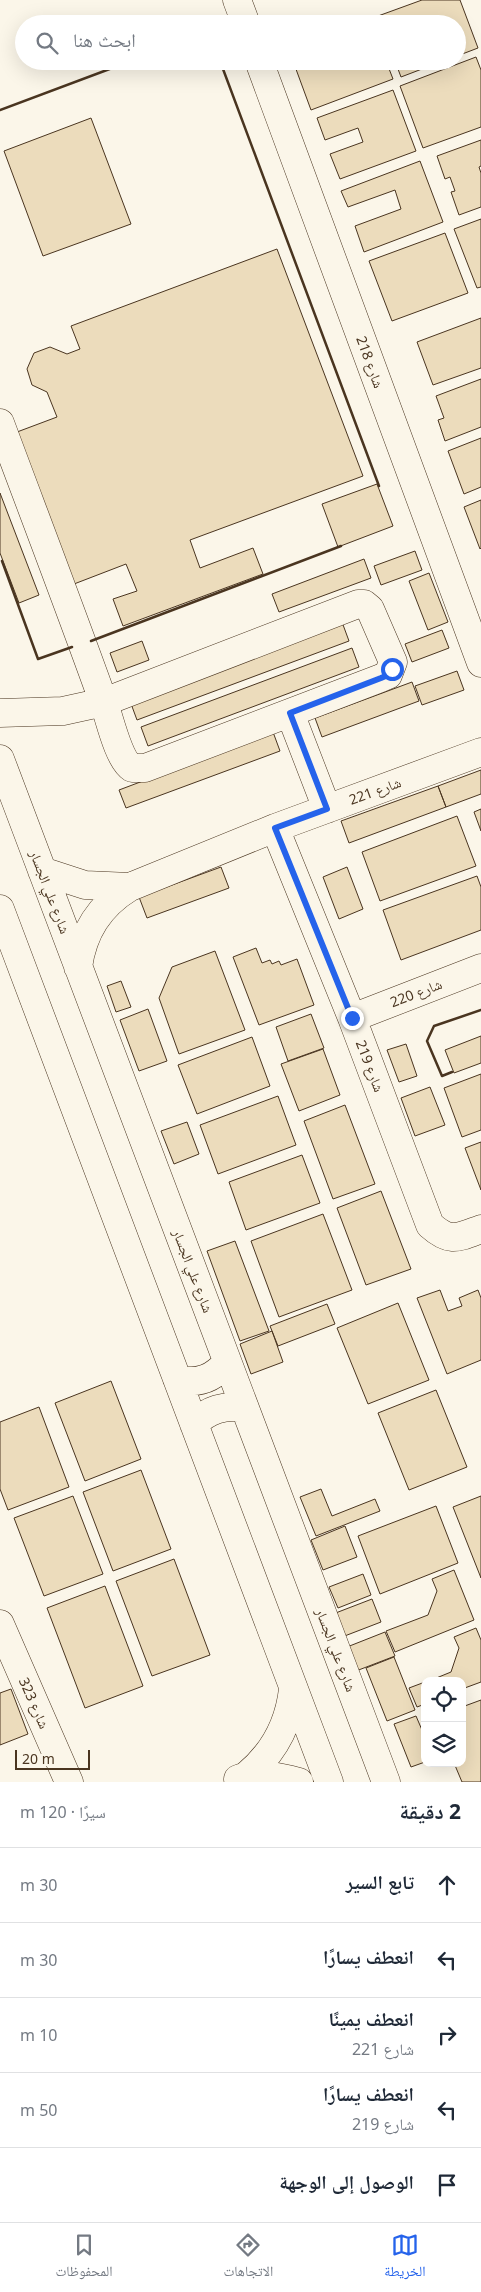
<!DOCTYPE html>
<html lang="ar">
<meta charset="utf-8">
<style>
body{margin:0;font-family:"Noto Sans","Noto Naskh Arabic",sans-serif;background:#f6f6f7;color:#1f2937;direction:rtl}
.controls{position:absolute;right:15px;bottom:15px;display:grid;overflow:hidden;border-radius:10px;box-shadow:0 5px 20px #0002}
.controls button{width:45px;height:45px;display:grid;place-items:center;padding:0;border:0;border-bottom:1px solid #e0e1e3;background:#fff;color:#1f2937;font:25px sans-serif}
.scale{position:absolute;left:15px;bottom:12px;width:75px;box-sizing:border-box;padding-left:5px;border:2px solid #4a3520;border-top:0;font-size:14px;line-height:18px;white-space:nowrap;color:#4a3520;-webkit-text-stroke:4px #fbf6e9;paint-order:stroke}
.stop{position:absolute;width:15px;height:15px;margin:-11px;border:4px solid #2563eb;border-radius:50%;background:#fff}
.stop.end{background:#2563eb;border-color:#fff;box-shadow:0 1px 5px #0008}
.list{margin:0;padding:0;list-style:none}
h2{display:flex;justify-content:space-between;align-items:center;height:65px;margin:0;padding:0 20px;font-size:21px}
h2 small{font-size:16px;font-weight:400;color:#747a83}
.list li{display:grid;grid-template-columns:32px 1fr auto;gap:15px;align-items:center;box-sizing:border-box;height:75px;padding:0 20px;border-top:1px solid #e0e1e3}
.list b{display:block;font-size:19px;white-space:nowrap}
.list p{margin:0;font-size:16px;white-space:nowrap;color:#747a83}
.list em{font-size:16px;font-style:normal;color:#747a83}
.icon{flex:none;width:28px;height:28px;fill:none;stroke:currentColor;stroke-width:2;stroke-linecap:round;stroke-linejoin:round}
.map{position:relative;flex:none;width:481px;height:1782px;overflow:hidden;direction:ltr}
.search{position:absolute;background:#fff;box-shadow:0 5px 20px #0002;left:15px;right:15px;top:15px;height:55px;display:flex;align-items:center;gap:12px;box-sizing:border-box;padding:0 18px;border-radius:28px;color:#747a83;font-size:19px}
.sheet{height:440px;background:#fff}
nav{display:flex;justify-content:space-around;align-items:center;box-sizing:border-box;height:70px;border-top:1px solid #e0e1e3;background:#fff;font-size:14px;color:#747a83}
nav a{display:grid;justify-items:center;gap:2px}
nav .on{color:#2563eb}
.map>svg:first-child{display:block}
.building{fill:#ecdcbc;stroke:#4a3520}
.lines{fill:none;stroke-linecap:round;stroke-linejoin:round}
.minor-casing{stroke:#4a3520;stroke-width:29}
.minor{stroke:#fbf6e9;stroke-width:28}
.wall{stroke:#4a3520;stroke-width:2.5}
.route{stroke:#2563eb;stroke-width:6}
.labels{text-anchor:middle;stroke-width:4;stroke-linejoin:round;paint-order:stroke}
.street-label{font-size:14px;fill:#4a3520;stroke:#fbf6e9}
</style>
<div class="map">
<svg width="481" height="1782" viewBox="0 0 481 1782">
<rect width="100%" height="100%" fill="#fbf6e9"/>
<path class="building" d="M 422,0 L 460,0 L 478,48 L 457,56 L 457,24 L 381,24 L 378,16 Z
M 476,57 L 481,70 L 481,127 L 423,148 L 400,86 Z
M 293,61 L 386,61 L 393,79 L 311,110 Z
M 395,61 L 443,61 L 401,77 Z
M 393,90 L 416,151 L 340,179 L 330,154 L 363,142 L 358,128 L 325,140 L 317,118 Z
M 91,118 L 131,224 L 43,256 L 4,151 Z
M 481,140 L 481,166 L 479,167 L 481,173 L 481,207 L 459,215 L 451,192 L 455,191 L 450,177 L 445,179 L 437,156 Z
M 420,161 L 443,222 L 364,252 L 355,226 L 401,209 L 395,190 L 348,207 L 341,191 Z
M 481,219 L 481,287 L 477,288 L 454,229 Z
M 445,233 L 468,293 L 392,321 L 369,261 Z
M 277,249 L 363,476 L 190,540 L 200,568 L 253,548 L 263,574 L 123,626 L 113,599 L 137,591 L 126,564 L 74,584 L 17,432 L 57,417 L 47,392 L 32,385 L 27,369 L 34,353 L 50,347 L 67,354 L 80,349 L 71,326 Z
M 481,318 L 481,368 L 433,385 L 417,342 Z
M 481,379 L 481,427 L 445,441 L 438,420 L 444,418 L 436,396 Z
M 481,438 L 481,487 L 464,494 L 448,451 Z
M 377,484 L 393,526 L 338,547 L 322,504 Z
M 0,493 L 39,595 L 19,603 L 0,553 Z
M 481,500 L 481,548 L 480,549 L 464,507 Z
M 415,551 L 422,570 L 381,585 L 374,566 Z
M 364,559 L 371,578 L 279,612 L 272,594 Z
M 429,573 L 448,622 L 428,630 L 409,581 Z
M 342,622 L 349,641 L 137,720 L 130,701 Z
M 442,630 L 449,648 L 412,662 L 405,644 Z
M 142,641 L 149,660 L 117,672 L 110,653 Z
M 352,648 L 359,667 L 148,746 L 141,727 Z
M 457,671 L 464,690 L 422,705 L 415,686 Z
M 412,682 L 419,701 L 322,737 L 315,718 Z
M 273,732 L 280,751 L 126,808 L 119,790 Z
M 481,770 L 481,794 L 446,807 L 438,786 Z
M 438,786 L 446,807 L 349,843 L 341,821 Z
M 481,809 L 481,831 L 474,812 Z
M 457,816 L 476,866 L 380,901 L 362,852 Z
M 221,867 L 229,888 L 147,918 L 139,897 Z
M 347,867 L 363,909 L 339,919 L 323,877 Z
M 477,876 L 481,887 L 481,930 L 401,960 L 383,910 Z
M 256,948 L 262,963 L 270,960 L 272,964 L 279,961 L 281,965 L 297,959 L 314,1005 L 259,1025 L 233,957 Z
M 215,951 L 245,1030 L 179,1054 L 159,998 L 172,967 Z
M 121,981 L 131,1007 L 116,1012 L 107,986 Z
M 148,1009 L 167,1061 L 139,1071 L 120,1020 Z
M 311,1014 L 324,1048 L 288,1061 L 276,1027 Z
M 481,1036 L 481,1063 L 454,1073 L 445,1050 Z
M 252,1037 L 270,1086 L 197,1114 L 178,1065 Z
M 406,1044 L 417,1076 L 399,1082 L 387,1050 Z
M 323,1049 L 340,1095 L 299,1111 L 281,1064 Z
M 481,1074 L 481,1130 L 462,1137 L 444,1088 Z
M 430,1087 L 445,1125 L 415,1136 L 401,1098 Z
M 278,1096 L 296,1145 L 218,1174 L 200,1125 Z
M 345,1105 L 375,1184 L 333,1199 L 304,1121 Z
M 187,1122 L 199,1154 L 174,1164 L 161,1131 Z
M 481,1142 L 481,1190 L 465,1148 Z
M 302,1155 L 320,1203 L 246,1230 L 229,1182 Z
M 381,1191 L 411,1269 L 366,1285 L 337,1208 Z
M 323,1214 L 352,1290 L 279,1317 L 251,1241 Z
M 235,1241 L 269,1331 L 240,1341 L 207,1251 Z
M 440,1290 L 448,1311 L 462,1306 L 459,1298 L 478,1290 L 481,1298 L 481,1360 L 447,1374 L 417,1298 Z
M 398,1303 L 429,1380 L 368,1404 L 337,1328 Z
M 327,1304 L 335,1324 L 278,1346 L 270,1326 Z
M 272,1331 L 283,1362 L 251,1374 L 240,1344 Z
M 111,1381 L 141,1459 L 85,1481 L 55,1403 Z
M 436,1390 L 467,1467 L 409,1490 L 378,1413 Z
M 39,1407 L 69,1487 L 8,1510 L 0,1489 L 0,1422 Z
M 141,1470 L 171,1549 L 113,1571 L 83,1492 Z
M 321,1489 L 332,1516 L 375,1499 L 380,1511 L 316,1536 L 300,1497 Z
M 73,1496 L 103,1574 L 44,1596 L 14,1518 Z
M 481,1496 L 481,1578 L 453,1507 Z
M 436,1506 L 458,1563 L 380,1594 L 358,1536 Z
M 345,1526 L 357,1557 L 323,1570 L 311,1540 Z
M 174,1559 L 210,1655 L 152,1676 L 116,1581 Z
M 454,1570 L 474,1620 L 395,1652 L 386,1631 L 428,1615 L 437,1591 L 432,1579 Z
M 363,1574 L 371,1595 L 338,1608 L 329,1587 Z
M 105,1586 L 143,1686 L 85,1708 L 47,1608 Z
M 372,1599 L 381,1622 L 342,1637 L 333,1614 Z
M 476,1628 L 481,1640 L 481,1682 L 462,1689 L 462,1681 L 429,1681 L 451,1672 L 459,1648 L 454,1637 Z
M 385,1632 L 395,1656 L 356,1671 L 347,1647 Z
M 394,1657 L 415,1710 L 387,1721 L 366,1668 Z
M 425,1682 L 425,1704 L 417,1707 L 409,1688 Z
M 11,1689 L 28,1734 L 0,1745 L 0,1693 Z
M 481,1700 L 481,1782 L 462,1782 L 454,1763 L 462,1763 L 462,1707 Z
M 416,1716 L 425,1737 L 425,1762 L 411,1767 L 394,1724 Z"/>
<g class="lines">
<defs>
<path id="minor" d="M 237,0 L 246,24
M 259,61 L 481,663
M 0,423 C 35,517 71,611 105,706 C 110,721 119,760 132,768 L 145,768 L 381,678 L 388,675 L 393,662 L 370,609 L 364,604 L 358,604 L 104,702 L 63,711 L 0,713
M 290,713 L 327,809
M 0,759 L 386,1782
M 275,828 L 352,1018 L 430,1225 C 450,1243 457,1238 481,1229
M 42,871 L 85,885 L 130,887
M 0,909 L 329,1782
M 78,967 C 83,932 99,906 130,887 L 275,828 L 481,752
M 352,1018 L 481,968
M 177,1379 C 198,1385 214,1378 227,1362
M 194,1424 C 209,1409 224,1405 245,1408
M 0,1624 L 69,1782
M 246,1776 C 274,1753 289,1725 293,1689
M 238,1779 C 257,1772 280,1777 299,1782"/>
</defs>
<use href="#minor" class="minor-casing"/>
<use href="#minor" class="minor"/>
<path class="wall" d="M 220,61 L 379,486
M 0,110 L 131,61
M 2,561 L 38,659 L 72,647
M 91,641 L 341,546
M 452,1072 L 442,1076 L 427,1041 L 434,1026 L 481,1010"/>
</g>
<g class="lines">
<path class="route" d="M 352,1018 L 275,828 L 327,809 L 290,713 L 381,678 L 388,675 L 392,669"/>
</g>
<g class="labels">
<g class="street-label">
<text transform="translate(370 362) rotate(70)" y="5">شارع 218</text>
<text transform="translate(375 791) rotate(-20)" y="5">شارع 221</text>
<text transform="translate(50 892) rotate(69)" y="5">شارع علي الجسار</text>
<text transform="translate(416 993) rotate(-21)" y="5">شارع 220</text>
<text transform="translate(370 1066) rotate(69)" y="5">شارع 219</text>
<text transform="translate(193 1271) rotate(69)" y="5">شارع علي الجسار</text>
<text transform="translate(336 1650) rotate(69)" y="5">شارع علي الجسار</text>
<text transform="translate(34 1703) rotate(66)" y="5">شارع 323</text>
</g>
</g>
</svg>
<div class="controls">
<button><svg class="icon" aria-label="locate" viewBox="0 0 24 24"><circle cx="12" cy="12" r="6"/><path d="M12 2v4M12 18v4M2 12h4M18 12h4"/></svg></button>
<button><svg class="icon" aria-label="layers" viewBox="0 0 24 24"><path d="M12 4l9 5-9 5-9-5zM3 14l9 5 9-5"/></svg></button>
</div>
<div class="scale">20 m</div>
<div class="stop" style="left:392px;top:669px"></div>
<div class="stop end" style="left:352px;top:1018px"></div>
<div class="search"><svg class="icon" aria-label="search" viewBox="0 0 24 24"><circle cx="10" cy="10" r="6"/><path d="M15 15l6 6"/></svg>ابحث هنا</div>
</div>
<section class="sheet">
<h2>2 دقيقة<small>سيرًا · 120 m</small></h2>
<ul class="list">
<li><svg class="icon" aria-label="ahead" viewBox="0 0 24 24"><path d="M12 20V5M6 11l6-6 6 6"/></svg><div><b>تابع السير</b></div><em>30 m</em></li>
<li><svg class="icon" aria-label="left" viewBox="0 0 24 24"><path d="M17 20v-9H6M10 6l-5 5 5 5"/></svg><div><b>انعطف يسارًا</b></div><em>30 m</em></li>
<li><svg class="icon" aria-label="right" viewBox="0 0 24 24"><path d="M7 20v-9h11M14 6l5 5-5 5"/></svg><div><b>انعطف يمينًا</b><p>شارع 221</p></div><em>10 m</em></li>
<li><svg class="icon" aria-label="left" viewBox="0 0 24 24"><path d="M17 20v-9H6M10 6l-5 5 5 5"/></svg><div><b>انعطف يسارًا</b><p>شارع 219</p></div><em>50 m</em></li>
<li><svg class="icon" aria-label="arrive" viewBox="0 0 24 24"><path d="M6 21V4h12l-3 4 3 4H6"/></svg><div><b>الوصول إلى الوجهة</b></div></li>
</ul>
</section>
<nav>
<a class="on"><svg class="icon" aria-label="map" viewBox="0 0 24 24"><path d="M3 6l6-2 6 2 6-2v14l-6 2-6-2-6 2zM9 4v14M15 6v14"/></svg>الخريطة</a>
<a><svg class="icon" aria-label="directions" viewBox="0 0 24 24"><path d="M12 3l9 9-9 9-9-9zM9 14v-3h6M13 9l2 2-2 2"/></svg>الاتجاهات</a>
<a><svg class="icon" aria-label="saved" viewBox="0 0 24 24"><path d="M7 4h10v16l-5-4-5 4z"/></svg>المحفوظات</a>
</nav>
